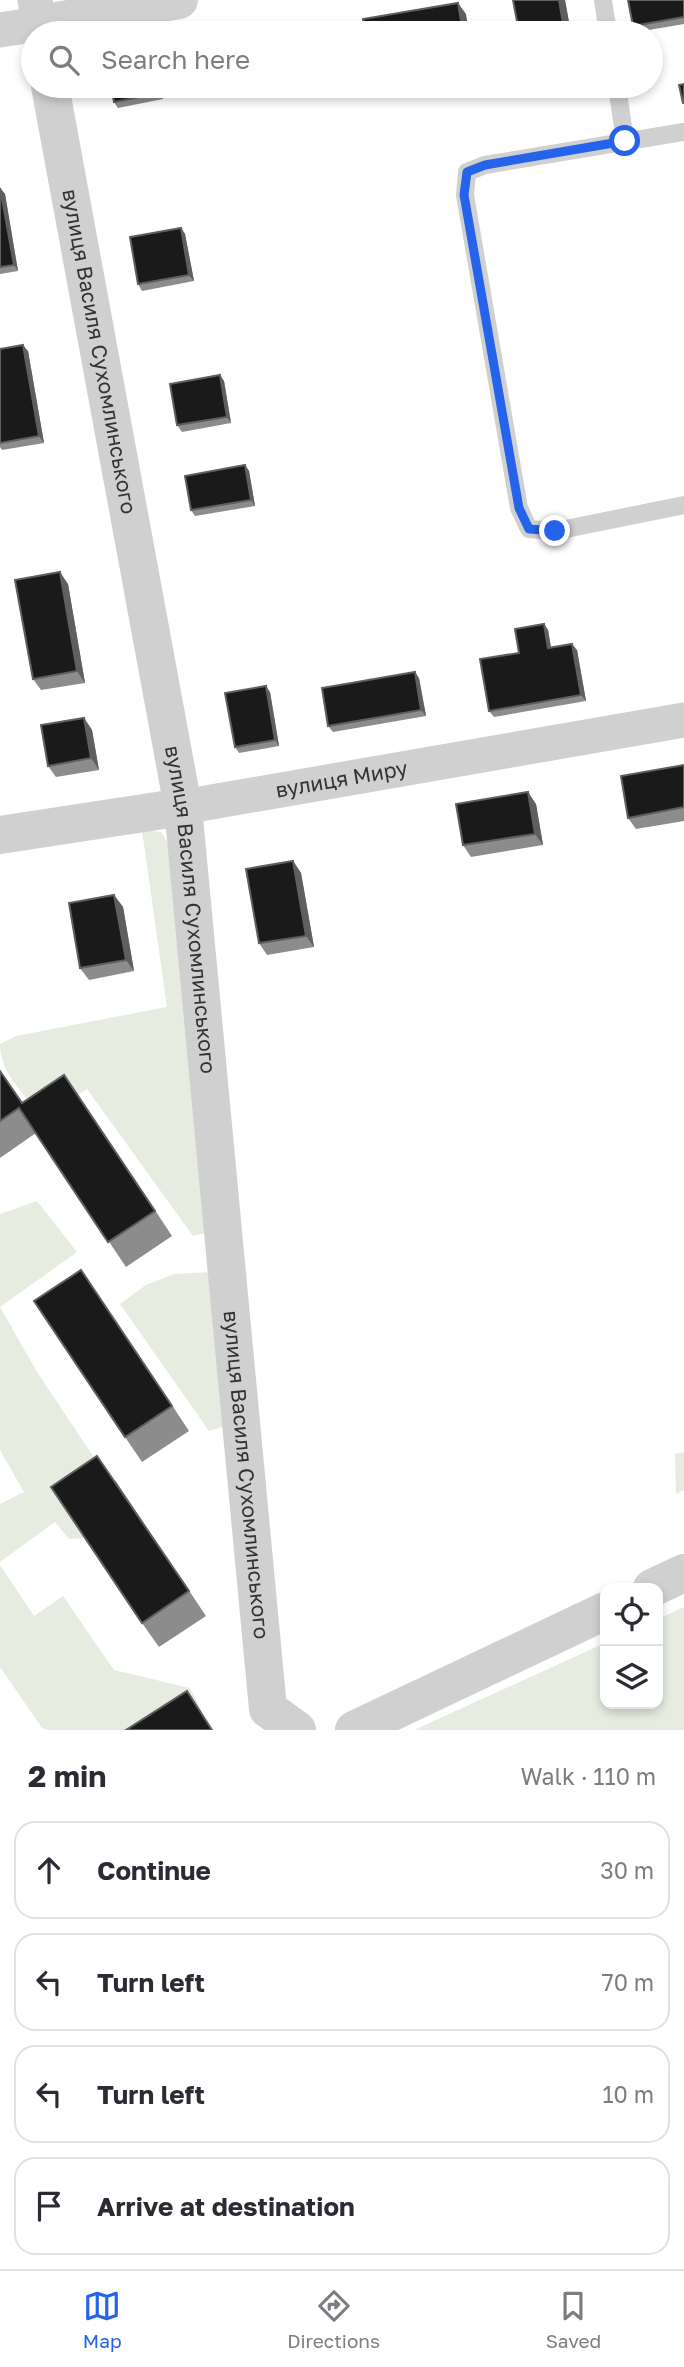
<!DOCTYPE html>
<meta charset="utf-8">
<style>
body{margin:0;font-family:"Golos Text",sans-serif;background:#f2f2f3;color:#2b2b33}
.controls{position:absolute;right:21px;bottom:21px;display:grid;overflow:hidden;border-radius:14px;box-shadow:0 4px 10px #0003}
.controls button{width:63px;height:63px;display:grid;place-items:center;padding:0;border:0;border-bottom:2px solid #e1e1e2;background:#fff;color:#2b2b33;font:35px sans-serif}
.stop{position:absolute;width:21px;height:21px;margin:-16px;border:5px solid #2563eb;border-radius:50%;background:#fff}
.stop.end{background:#2563eb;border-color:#fff;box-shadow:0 2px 7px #0008}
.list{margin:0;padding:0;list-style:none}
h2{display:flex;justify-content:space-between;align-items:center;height:91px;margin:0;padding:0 28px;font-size:30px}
h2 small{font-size:23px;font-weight:400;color:#7c7c81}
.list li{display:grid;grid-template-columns:46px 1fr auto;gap:21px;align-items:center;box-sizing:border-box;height:98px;margin:0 14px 14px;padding:0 14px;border:2px solid #e1e1e2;border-radius:21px}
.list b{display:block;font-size:26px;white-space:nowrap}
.list em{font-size:23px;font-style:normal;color:#7c7c81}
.icon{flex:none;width:38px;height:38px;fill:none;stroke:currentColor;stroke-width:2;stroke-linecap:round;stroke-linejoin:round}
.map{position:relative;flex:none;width:684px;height:1730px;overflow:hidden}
.search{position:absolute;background:#fff;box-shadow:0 4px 10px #0003;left:21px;right:21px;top:21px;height:77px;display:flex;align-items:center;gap:18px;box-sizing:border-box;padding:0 24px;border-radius:38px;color:#7c7c81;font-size:26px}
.sheet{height:539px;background:#fff}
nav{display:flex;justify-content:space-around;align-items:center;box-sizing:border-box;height:98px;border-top:2px solid #e1e1e2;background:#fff;font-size:19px;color:#7c7c81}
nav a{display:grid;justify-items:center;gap:4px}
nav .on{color:#2563eb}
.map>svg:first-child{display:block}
.green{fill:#e6ecdf}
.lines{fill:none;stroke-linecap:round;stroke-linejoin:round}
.service{stroke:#d0d0d0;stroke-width:18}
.minor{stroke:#d0d0d0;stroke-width:35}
.tertiary{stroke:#d0d0d0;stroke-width:38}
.wall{fill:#8c8c8c}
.shaded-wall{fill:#5f5f5f}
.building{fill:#1a1a1a;stroke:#5f5f5f;stroke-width:2}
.route{stroke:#2563eb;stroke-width:9}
.labels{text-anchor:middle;stroke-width:7;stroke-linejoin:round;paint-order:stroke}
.street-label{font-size:21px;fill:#333;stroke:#fff}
</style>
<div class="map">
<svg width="684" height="1730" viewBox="0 0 684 1730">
<rect width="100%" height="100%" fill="#fff"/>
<path class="green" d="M 142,830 L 161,832 L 168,843 L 214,1231 L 193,1236 L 87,1089 L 44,1118 C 26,1096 0,1074 0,1044 L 16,1036 L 167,1007 Z
M 37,1201 L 77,1252 L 0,1307 L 37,1372 L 111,1483 L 86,1538 L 69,1539 L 55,1522 L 0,1562 L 0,1504 L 24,1492 L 0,1450 L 0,1214 Z
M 211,1272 L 226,1426 L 209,1431 L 120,1304 L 146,1285 L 174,1274 Z
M 684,1452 L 684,1490 L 676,1494 L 675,1454 Z
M 0,1565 L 34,1616 L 63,1596 L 114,1670 L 190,1688 L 202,1711 L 172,1730 L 48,1730 L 42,1728 L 0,1667 Z
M 684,1607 L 684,1730 L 414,1730 L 605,1643 L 605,1704 L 658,1704 L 658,1619 Z"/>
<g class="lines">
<path class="service" d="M 603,0 L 608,33
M 617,86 L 625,141
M 684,132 L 485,165 L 467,172 L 465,195 L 519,508 L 529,529 L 556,531 L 684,505"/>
<g class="minor">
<path d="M 0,30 L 39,24 L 35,0"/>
<path id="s1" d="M 183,807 L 684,720"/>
</g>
<g class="tertiary">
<path d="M 40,33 L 39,24 L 179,0"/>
<path id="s2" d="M 50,86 L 183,807 L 268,1709 L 297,1730"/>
<path d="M 0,835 L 183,807"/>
<path d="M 652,1588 L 684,1573"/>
<path d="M 354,1730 L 605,1611"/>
</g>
</g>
<path class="wall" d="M 513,0 L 565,0 L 571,33 L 520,33 Z
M 684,0 L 684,24 L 637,32 L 633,26 Z
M 111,86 L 161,86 L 163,99 L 118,108 L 114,102 Z
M 216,86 L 247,86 L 220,91 Z
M 0,188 L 5,194 L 18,271 L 0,274 Z
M 181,228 L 185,234 L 194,281 L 142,291 L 138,284 Z
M 0,349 L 28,351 L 44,443 L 2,450 L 0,447 Z
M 224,381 L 231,423 L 182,432 L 177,425 Z
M 245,465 L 249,471 L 255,506 L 195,516 L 191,510 Z
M 68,584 L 85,683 L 41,690 L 33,679 Z
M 544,624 L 548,630 L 551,647 L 577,650 L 586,701 L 494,717 L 489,711 L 519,653 Z
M 419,678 L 426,716 L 333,732 L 328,726 Z
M 270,692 L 279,746 L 239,753 L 235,747 Z
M 84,718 L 92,730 L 99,770 L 56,777 L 48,766 Z
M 684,765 L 684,821 L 636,829 L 628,818 Z
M 536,804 L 543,845 L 471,857 L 463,845 Z
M 293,861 L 301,873 L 314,947 L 267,955 L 259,943 Z
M 114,895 L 123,907 L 134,971 L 89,980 L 80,968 Z
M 0,1071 L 22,1103 L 81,1100 L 172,1236 L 126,1267 L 36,1133 L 0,1158 Z
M 98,1295 L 189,1431 L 142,1462 L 125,1437 Z
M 115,1480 L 206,1616 L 159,1647 L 142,1623 Z"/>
<path class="shaded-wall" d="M 559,0 L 565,0 L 571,33 L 569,33 L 563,24 Z
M 458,3 L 466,14 L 469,33 L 463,33 Z
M 158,86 L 161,86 L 163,99 L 159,93 Z
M 0,188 L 5,194 L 18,271 L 14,265 Z
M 181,228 L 185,234 L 194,281 L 189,275 Z
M 23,345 L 28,351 L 44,443 L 39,436 Z
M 220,375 L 224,381 L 231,423 L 227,417 Z
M 245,465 L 249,471 L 255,506 L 251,500 Z
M 60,572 L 68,584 L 85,683 L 77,671 Z
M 544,624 L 548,630 L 552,654 L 548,648 Z
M 572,644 L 577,650 L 586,701 L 581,695 Z
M 415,672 L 419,678 L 426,716 L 421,710 Z
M 266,686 L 270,692 L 279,746 L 275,740 Z
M 84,718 L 92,730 L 99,770 L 91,758 Z
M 528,792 L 536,804 L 543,845 L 535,834 Z
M 293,861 L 301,873 L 314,947 L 306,936 Z
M 114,895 L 123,907 L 134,971 L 126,960 Z
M 64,1075 L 81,1100 L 172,1236 L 155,1211 Z
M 81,1270 L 98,1295 L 189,1431 L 172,1406 Z"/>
<path class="building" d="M 513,0 L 559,0 L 563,24 L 519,32 Z
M 628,0 L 684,0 L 684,17 L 633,26 Z
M 458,3 L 463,33 L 365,33 L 363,19 Z
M 684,84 L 684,103 L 683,103 L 679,85 Z
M 111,86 L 158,86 L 159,93 L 114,102 Z
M 0,188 L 14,265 L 0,267 Z
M 181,228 L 189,275 L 138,284 L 130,237 Z
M 23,345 L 39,436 L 0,443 L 0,349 Z
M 220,375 L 227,417 L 177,425 L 170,384 Z
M 245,465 L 251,500 L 191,510 L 185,476 Z
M 60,572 L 77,671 L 33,679 L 15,580 Z
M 544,624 L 548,648 L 572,644 L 581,695 L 489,711 L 480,659 L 519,653 L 515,629 Z
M 415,672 L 421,710 L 328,726 L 322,688 Z
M 266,686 L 275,740 L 235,747 L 225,693 Z
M 84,718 L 91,758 L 48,766 L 41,725 Z
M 684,765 L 684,807 L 628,818 L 621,776 Z
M 528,792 L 535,834 L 463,845 L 456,804 Z
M 293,861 L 306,936 L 259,943 L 246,869 Z
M 114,895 L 126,960 L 80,968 L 69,903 Z
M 0,1071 L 22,1103 L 64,1075 L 155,1211 L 108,1242 L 19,1108 L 0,1121 Z
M 81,1270 L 172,1406 L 125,1437 L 34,1301 Z
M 97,1456 L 189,1591 L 142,1623 L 51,1487 Z
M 187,1691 L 212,1730 L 126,1730 Z"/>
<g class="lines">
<path class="route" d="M 555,531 L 529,529 L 519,508 L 464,195 L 467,172 L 485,165 L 625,141"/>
</g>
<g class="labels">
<g class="street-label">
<text dy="7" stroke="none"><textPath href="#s2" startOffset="270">вулиця Василя Сухомлинського</textPath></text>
<text dy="7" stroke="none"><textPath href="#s1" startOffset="161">вулиця Миру</textPath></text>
<text dy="7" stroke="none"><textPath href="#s2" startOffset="836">вулиця Василя Сухомлинського</textPath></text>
<text dy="7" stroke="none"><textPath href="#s2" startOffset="1404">вулиця Василя Сухомлинського</textPath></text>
</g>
</g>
</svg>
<div class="controls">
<button><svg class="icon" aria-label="locate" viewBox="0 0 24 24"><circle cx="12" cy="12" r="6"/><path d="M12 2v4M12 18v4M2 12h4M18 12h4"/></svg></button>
<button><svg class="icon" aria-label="layers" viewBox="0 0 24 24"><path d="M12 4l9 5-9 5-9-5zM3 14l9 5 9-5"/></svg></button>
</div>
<div class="stop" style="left:625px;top:141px"></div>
<div class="stop end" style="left:555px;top:531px"></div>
<div class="search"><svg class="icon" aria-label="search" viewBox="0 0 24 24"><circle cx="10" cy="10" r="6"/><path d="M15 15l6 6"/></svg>Search here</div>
</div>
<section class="sheet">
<h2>2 min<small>Walk · 110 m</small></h2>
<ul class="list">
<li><svg class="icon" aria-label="ahead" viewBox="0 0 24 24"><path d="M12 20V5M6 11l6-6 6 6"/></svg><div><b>Continue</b></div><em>30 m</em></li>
<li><svg class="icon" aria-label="left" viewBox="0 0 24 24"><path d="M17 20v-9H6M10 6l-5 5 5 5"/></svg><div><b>Turn left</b></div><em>70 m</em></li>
<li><svg class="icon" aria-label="left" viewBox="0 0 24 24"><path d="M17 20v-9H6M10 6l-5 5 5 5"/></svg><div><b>Turn left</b></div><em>10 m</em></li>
<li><svg class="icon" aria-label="arrive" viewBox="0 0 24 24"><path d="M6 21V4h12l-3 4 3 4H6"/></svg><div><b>Arrive at destination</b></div></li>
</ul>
</section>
<nav>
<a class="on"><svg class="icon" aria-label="map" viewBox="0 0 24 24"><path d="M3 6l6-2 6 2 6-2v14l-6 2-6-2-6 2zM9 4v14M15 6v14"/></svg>Map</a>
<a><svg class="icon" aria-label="directions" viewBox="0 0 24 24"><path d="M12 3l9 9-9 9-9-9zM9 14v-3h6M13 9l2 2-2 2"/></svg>Directions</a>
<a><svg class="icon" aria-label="saved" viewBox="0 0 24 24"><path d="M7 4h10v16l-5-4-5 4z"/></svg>Saved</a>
</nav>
